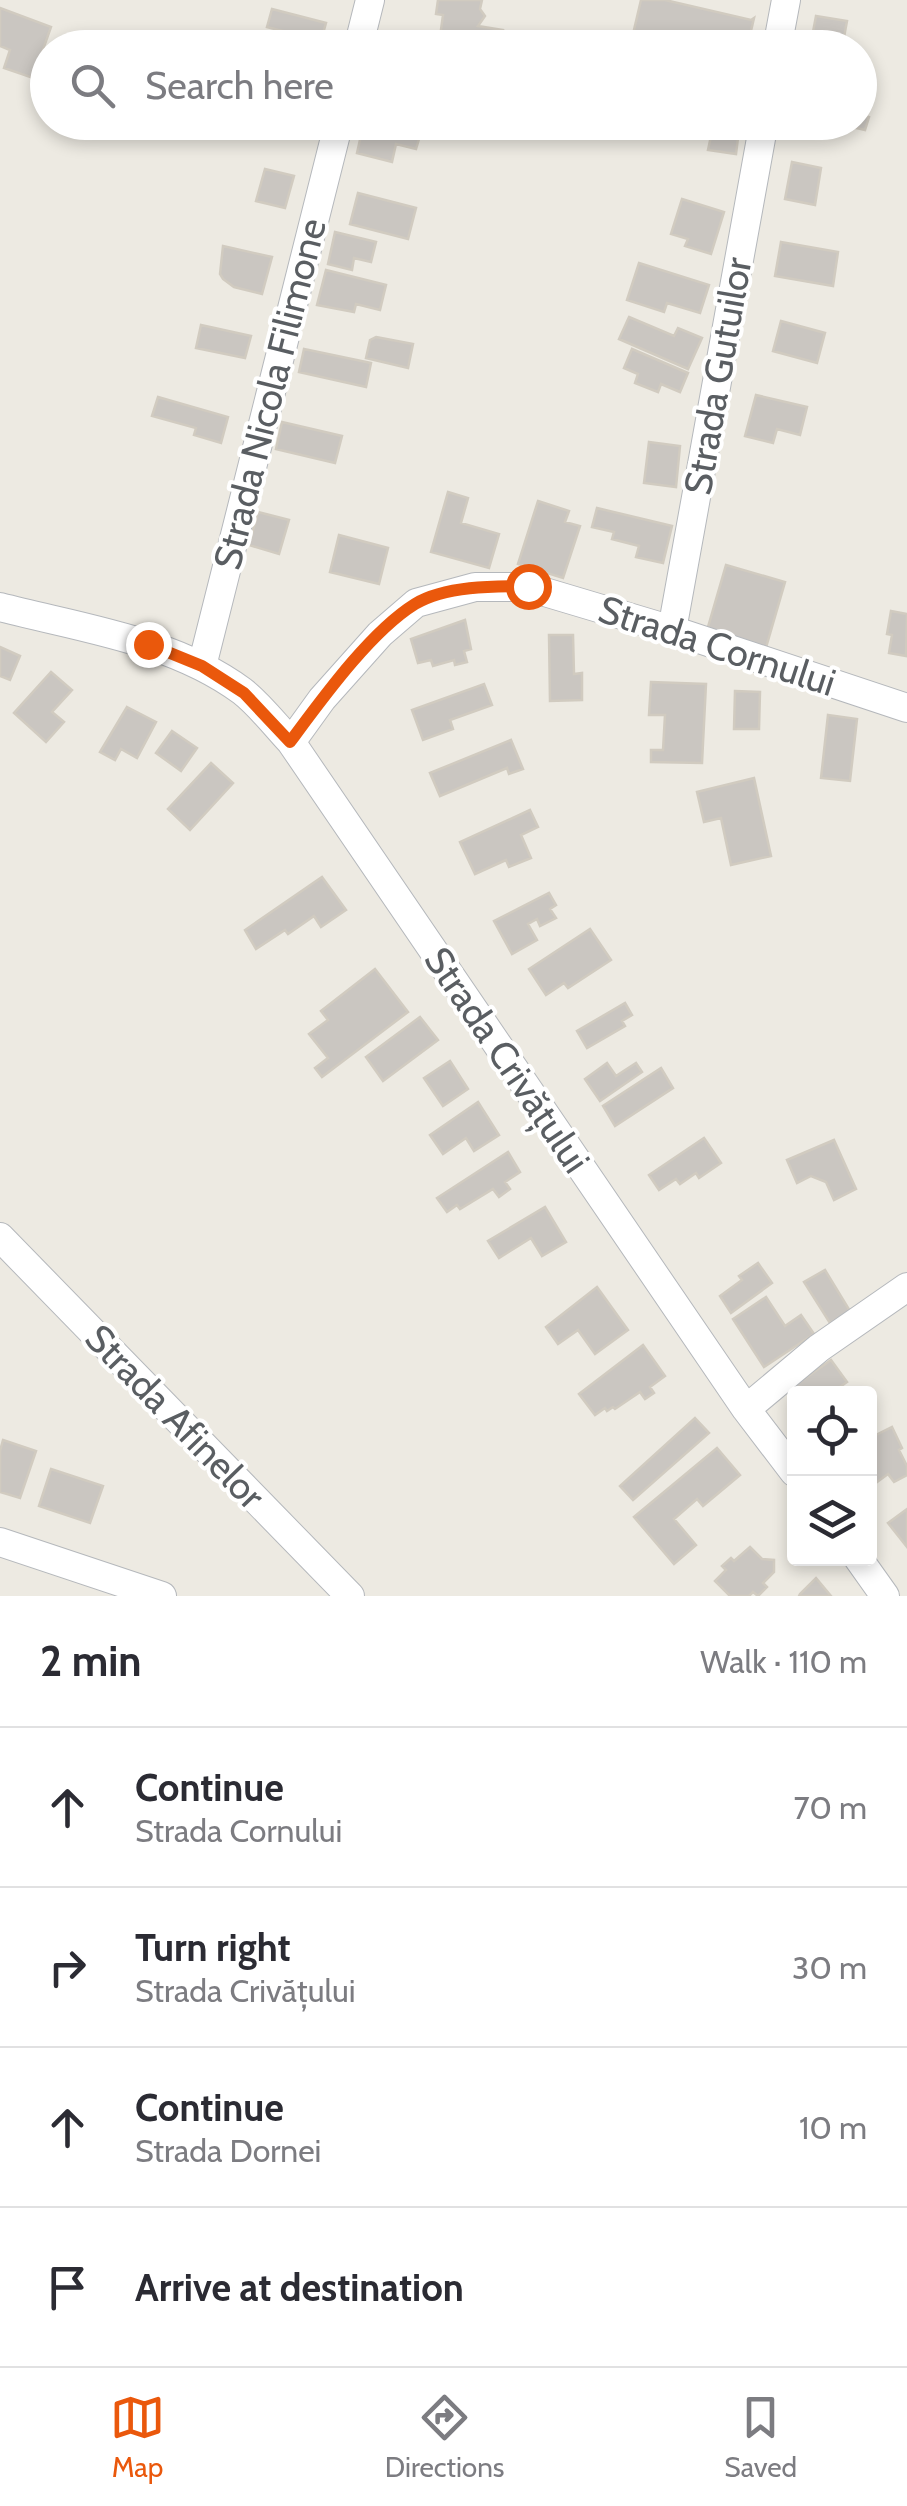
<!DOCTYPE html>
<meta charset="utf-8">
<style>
body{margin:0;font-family:Cabin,sans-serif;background:#f7f7f7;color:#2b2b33}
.controls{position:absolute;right:30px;bottom:30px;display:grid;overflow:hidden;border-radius:10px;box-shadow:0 5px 15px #0003}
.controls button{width:90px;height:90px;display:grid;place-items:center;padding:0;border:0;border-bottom:2px solid #e1e1e2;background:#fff;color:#2b2b33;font:50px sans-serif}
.stop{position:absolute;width:30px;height:30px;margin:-22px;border:8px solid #ea580c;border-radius:50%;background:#fff}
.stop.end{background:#ea580c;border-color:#fff;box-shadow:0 2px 10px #0008}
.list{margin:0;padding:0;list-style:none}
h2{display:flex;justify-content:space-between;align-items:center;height:130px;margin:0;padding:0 40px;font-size:42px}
h2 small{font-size:32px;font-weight:400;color:#7c7c81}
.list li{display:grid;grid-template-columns:65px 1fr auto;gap:30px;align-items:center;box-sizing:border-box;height:160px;padding:0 40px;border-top:2px solid #e1e1e2}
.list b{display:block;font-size:38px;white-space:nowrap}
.list p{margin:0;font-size:32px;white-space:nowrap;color:#7c7c81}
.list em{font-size:32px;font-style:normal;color:#7c7c81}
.icon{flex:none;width:55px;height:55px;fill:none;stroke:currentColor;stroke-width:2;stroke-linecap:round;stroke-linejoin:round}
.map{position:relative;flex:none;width:907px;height:1596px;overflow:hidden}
.search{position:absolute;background:#fff;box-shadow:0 5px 15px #0003;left:30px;right:30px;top:30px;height:110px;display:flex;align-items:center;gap:25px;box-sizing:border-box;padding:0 35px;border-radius:55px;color:#7c7c81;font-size:38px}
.sheet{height:770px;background:#fff}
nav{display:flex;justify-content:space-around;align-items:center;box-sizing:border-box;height:140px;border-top:2px solid #e1e1e2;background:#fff;font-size:28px;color:#7c7c81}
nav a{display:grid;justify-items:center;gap:5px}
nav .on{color:#ea580c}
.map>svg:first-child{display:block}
.building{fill:#cac6c1;stroke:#d1cbc0;stroke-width:2.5}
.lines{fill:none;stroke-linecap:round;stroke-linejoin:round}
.minor-casing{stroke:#b5b8bc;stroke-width:30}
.minor{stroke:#fff;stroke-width:28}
.route{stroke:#ea580c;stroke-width:12}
.labels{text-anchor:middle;stroke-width:8;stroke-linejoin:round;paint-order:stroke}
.street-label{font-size:38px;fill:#5a5e62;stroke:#fff}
</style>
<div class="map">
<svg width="907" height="1596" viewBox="0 0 907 1596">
<rect width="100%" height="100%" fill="#edeae2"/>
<path class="building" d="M 438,0 L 482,0 L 480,9 L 485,16 L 478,26 L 503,30 L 500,48 L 475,48 L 476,43 L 440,37 L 443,15 L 436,14 Z
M 641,0 L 665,0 L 751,20 L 754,18 L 751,31 L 745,34 L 745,48 L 693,48 L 633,34 Z
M 0,8 L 51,27 L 33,78 L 4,68 L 10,50 L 0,46 Z
M 272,9 L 326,23 L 321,41 L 267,27 Z
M 816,16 L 847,21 L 842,48 L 810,48 Z
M 860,98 L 867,100 L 862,115 L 869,117 L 865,130 L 830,122 L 860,122 Z
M 364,122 L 398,122 L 422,129 L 416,149 L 396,144 L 392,162 L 357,153 Z
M 672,122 L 740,122 L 736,154 L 708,150 L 711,136 L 671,130 Z
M 792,162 L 821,168 L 815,205 L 785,199 Z
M 265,169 L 294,176 L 285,208 L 256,201 Z
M 358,193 L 416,208 L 408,239 L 350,224 Z
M 682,199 L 724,212 L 711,254 L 685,246 L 688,239 L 671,234 Z
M 335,232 L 376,242 L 371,262 L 354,258 L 352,270 L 328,264 Z
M 781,242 L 838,252 L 833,286 L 775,276 Z
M 223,246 L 272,257 L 262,294 L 234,287 L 223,279 L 220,274 Z
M 639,263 L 709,285 L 700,313 L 667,303 L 664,312 L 627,300 Z
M 326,270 L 386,285 L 380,310 L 356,304 L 354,312 L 317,305 Z
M 629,317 L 674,336 L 678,328 L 702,338 L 688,369 L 619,339 Z
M 781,321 L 825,333 L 817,363 L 773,351 Z
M 201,325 L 251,336 L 245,358 L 196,348 Z
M 376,337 L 413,344 L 408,368 L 366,358 L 370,340 Z
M 304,349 L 371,363 L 366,387 L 299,372 Z
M 632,349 L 688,373 L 680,392 L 661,384 L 658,392 L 635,383 L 638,374 L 624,368 Z
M 756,395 L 807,407 L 800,435 L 777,429 L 773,443 L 745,436 Z
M 158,397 L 228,417 L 221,443 L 194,435 L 196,428 L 152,416 Z
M 282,422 L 342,436 L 335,463 L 276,449 Z
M 649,442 L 680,446 L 676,487 L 644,483 Z
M 448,492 L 468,498 L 461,523 L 499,534 L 489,568 L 431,552 Z
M 538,501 L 569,511 L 565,522 L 580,526 L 563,578 L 518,564 Z
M 597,508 L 672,526 L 663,563 L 636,557 L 639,546 L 612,539 L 614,532 L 592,527 Z
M 258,512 L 289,520 L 279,554 L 249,545 Z
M 339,535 L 388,548 L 379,584 L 330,572 Z
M 726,565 L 785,582 L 765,651 L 706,634 Z
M 891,611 L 907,614 L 906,656 L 889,653 L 892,635 L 887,634 Z
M 465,620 L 471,649 L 464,651 L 467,662 L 455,665 L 454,660 L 433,666 L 431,660 L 418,663 L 411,639 Z
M 549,635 L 573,635 L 574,674 L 582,673 L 582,700 L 550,701 Z
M 0,647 L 20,656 L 10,680 L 0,676 Z
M 51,672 L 72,690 L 52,712 L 64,722 L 46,742 L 14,713 Z
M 651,682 L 706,684 L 702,763 L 651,762 L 651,750 L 663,750 L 665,715 L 649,715 Z
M 484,684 L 492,705 L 450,720 L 453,729 L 423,740 L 412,710 Z
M 735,691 L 760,692 L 759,729 L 734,729 Z
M 127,707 L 156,722 L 137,758 L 121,749 L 115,760 L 100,752 Z
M 828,715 L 857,719 L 850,781 L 821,778 Z
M 172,731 L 197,748 L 181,771 L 156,753 Z
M 511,740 L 523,769 L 509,774 L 507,768 L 440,796 L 430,773 Z
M 211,763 L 233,783 L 190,830 L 168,809 Z
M 754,778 L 771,856 L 731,865 L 721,818 L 704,822 L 697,792 Z
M 530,810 L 538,827 L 521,835 L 531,858 L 509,867 L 506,860 L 475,874 L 460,842 Z
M 322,877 L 346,910 L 321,927 L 314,916 L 288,934 L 285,930 L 256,949 L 245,930 Z
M 549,893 L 556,905 L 550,909 L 556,918 L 540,926 L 537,919 L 528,924 L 537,940 L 512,954 L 494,921 Z
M 590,929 L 611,960 L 568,988 L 564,983 L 546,995 L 529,969 Z
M 375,969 L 408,1012 L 322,1077 L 315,1068 L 328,1058 L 309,1034 L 328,1020 L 321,1011 Z
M 625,1003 L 632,1015 L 622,1021 L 625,1026 L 587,1048 L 577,1031 Z
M 420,1017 L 438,1040 L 383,1081 L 366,1057 Z
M 450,1061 L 468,1089 L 443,1106 L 424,1078 Z
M 607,1063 L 616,1076 L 636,1063 L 642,1072 L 600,1101 L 585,1079 Z
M 661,1068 L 673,1088 L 615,1126 L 603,1106 Z
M 478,1102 L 499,1135 L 474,1151 L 466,1138 L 443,1154 L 430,1135 Z
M 704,1138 L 721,1163 L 699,1178 L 696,1173 L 680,1184 L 676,1179 L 659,1190 L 649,1175 Z
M 834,1140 L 856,1189 L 834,1200 L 826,1182 L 811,1176 L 797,1183 L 787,1160 Z
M 508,1152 L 520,1172 L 505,1182 L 510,1189 L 499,1197 L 493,1189 L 460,1209 L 457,1205 L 447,1212 L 437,1198 Z
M 545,1207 L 566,1242 L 542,1256 L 531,1238 L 499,1258 L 488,1241 Z
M 758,1263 L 772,1283 L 731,1313 L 720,1296 L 742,1280 L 739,1276 Z
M 825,1270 L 850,1311 L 830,1323 L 804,1282 Z
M 597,1287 L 628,1330 L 595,1354 L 578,1330 L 558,1344 L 546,1327 Z
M 766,1297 L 785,1326 L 801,1315 L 814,1334 L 764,1367 L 733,1319 Z
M 643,1345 L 665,1376 L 650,1387 L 654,1393 L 645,1399 L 640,1392 L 615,1409 L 613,1407 L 607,1411 L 605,1408 L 595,1415 L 579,1394 Z
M 831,1360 L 847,1382 L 830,1394 L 794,1396 L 790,1389 Z
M 695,1418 L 709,1433 L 633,1500 L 620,1486 Z
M 892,1427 L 902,1448 L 899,1450 L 907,1466 L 907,1475 L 894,1482 L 888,1474 L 873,1485 L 870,1481 L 870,1438 Z
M 3,1440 L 36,1451 L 20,1498 L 0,1492 L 0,1451 Z
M 717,1448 L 740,1475 L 703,1506 L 697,1499 L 674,1519 L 696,1545 L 674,1564 L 634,1517 Z
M 51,1469 L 103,1486 L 90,1523 L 39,1506 Z
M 907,1509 L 907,1547 L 888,1523 Z
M 750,1547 L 762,1559 L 774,1560 L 774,1572 L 763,1583 L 767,1587 L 758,1596 L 753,1592 L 749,1596 L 730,1596 L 715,1581 L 726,1570 L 722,1566 L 731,1558 L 734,1561 Z
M 816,1578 L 831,1596 L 799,1596 L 800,1594 Z"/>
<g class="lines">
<defs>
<path id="minor" d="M 358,48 L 370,0
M 777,48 L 786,0
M 0,607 C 81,628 173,640 242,691 C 260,705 275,725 291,742 L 746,1409 L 794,1472
M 672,630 L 764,122
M 202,666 L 339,122
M 291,742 L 322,699 L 380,634 L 416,603 L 475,587 L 528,587 L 672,630 L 907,708
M 0,1237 L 350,1596
M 746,1409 L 819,1348 L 907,1287
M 0,1542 L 162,1596
M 858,1558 L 885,1596"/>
</defs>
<use href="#minor" class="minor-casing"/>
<use href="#minor" class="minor"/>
</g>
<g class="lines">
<path class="route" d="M 148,644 L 202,666 L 244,693 L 290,742 C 322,699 370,632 415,604 C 445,586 493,586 528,586"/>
</g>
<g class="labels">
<g class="street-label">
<text transform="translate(718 376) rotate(-80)" y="13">Strada Gutuilor</text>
<text transform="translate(270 394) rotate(-76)" y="13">Strada Nicola Filimone</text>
<text transform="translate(717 646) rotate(18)" y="13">Strada Cornului</text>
<text transform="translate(507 1060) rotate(56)" y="13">Strada Crivățului</text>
<text transform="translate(175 1417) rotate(46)" y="13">Strada Afinelor</text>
</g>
</g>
</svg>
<div class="controls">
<button><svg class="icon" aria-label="locate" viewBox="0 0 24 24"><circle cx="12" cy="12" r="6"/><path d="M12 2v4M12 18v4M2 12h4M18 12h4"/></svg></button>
<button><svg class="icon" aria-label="layers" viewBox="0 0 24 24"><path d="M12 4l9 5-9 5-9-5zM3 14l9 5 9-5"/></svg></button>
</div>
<div class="stop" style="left:528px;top:586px"></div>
<div class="stop end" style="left:148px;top:644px"></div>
<div class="search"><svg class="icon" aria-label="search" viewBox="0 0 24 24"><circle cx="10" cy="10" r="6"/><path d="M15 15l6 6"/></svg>Search here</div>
</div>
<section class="sheet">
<h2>2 min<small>Walk · 110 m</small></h2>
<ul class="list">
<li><svg class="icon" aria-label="ahead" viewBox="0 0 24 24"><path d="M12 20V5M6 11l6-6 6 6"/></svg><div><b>Continue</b><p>Strada Cornului</p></div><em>70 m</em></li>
<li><svg class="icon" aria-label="right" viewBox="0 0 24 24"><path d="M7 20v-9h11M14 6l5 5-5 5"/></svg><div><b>Turn right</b><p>Strada Crivățului</p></div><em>30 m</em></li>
<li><svg class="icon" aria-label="ahead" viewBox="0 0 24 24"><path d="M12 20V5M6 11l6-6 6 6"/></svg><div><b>Continue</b><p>Strada Dornei</p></div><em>10 m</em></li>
<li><svg class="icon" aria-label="arrive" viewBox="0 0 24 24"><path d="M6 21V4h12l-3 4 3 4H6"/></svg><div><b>Arrive at destination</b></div></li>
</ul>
</section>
<nav>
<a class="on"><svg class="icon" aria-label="map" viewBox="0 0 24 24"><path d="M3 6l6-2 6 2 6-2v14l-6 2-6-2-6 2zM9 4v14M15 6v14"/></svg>Map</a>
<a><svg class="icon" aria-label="directions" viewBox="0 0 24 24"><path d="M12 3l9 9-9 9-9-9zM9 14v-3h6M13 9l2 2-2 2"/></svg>Directions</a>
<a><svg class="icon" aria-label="saved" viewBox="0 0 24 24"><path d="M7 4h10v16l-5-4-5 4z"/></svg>Saved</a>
</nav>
